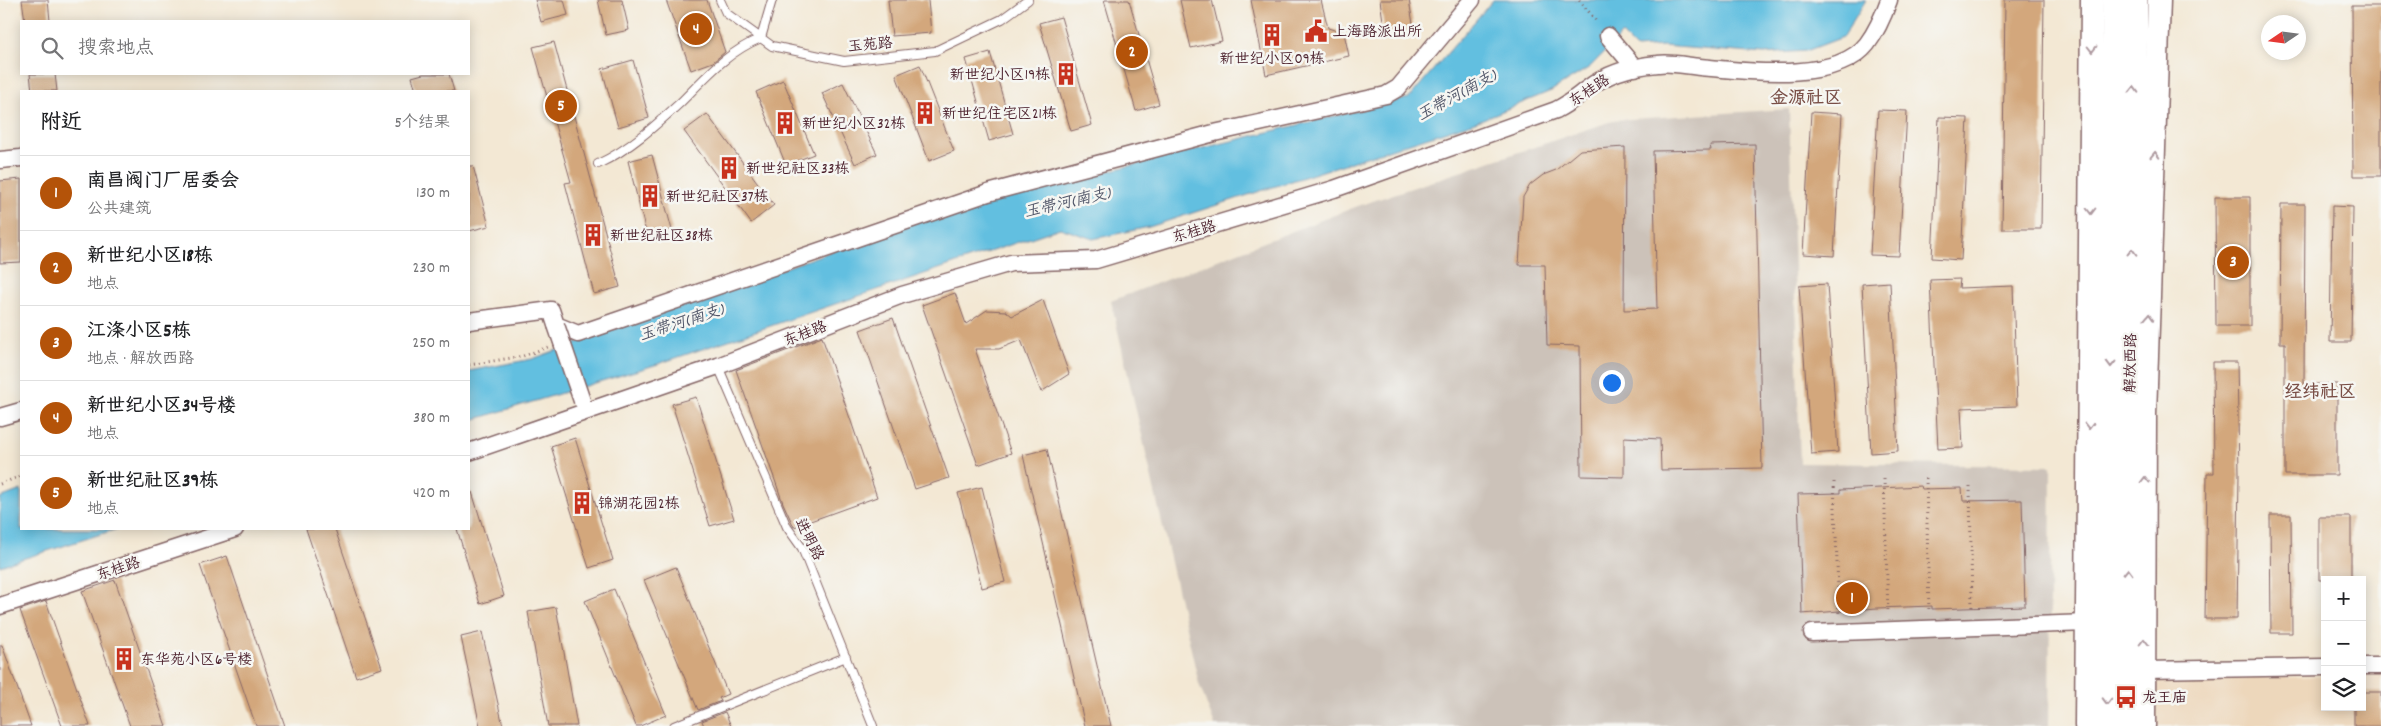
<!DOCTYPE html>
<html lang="zh">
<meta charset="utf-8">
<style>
body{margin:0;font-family:Dekko,"LXGW WenKai TC",sans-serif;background:#f6f6f6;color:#202124}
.controls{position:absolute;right:15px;bottom:15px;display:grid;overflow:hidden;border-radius:0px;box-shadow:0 2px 12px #0003}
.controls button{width:45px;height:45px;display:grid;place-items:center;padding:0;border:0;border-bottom:1px solid #e0e0e0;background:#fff;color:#202124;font:25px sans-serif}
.compass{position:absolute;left:2261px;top:15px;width:45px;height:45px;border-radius:50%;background:#fff;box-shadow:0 2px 12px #0003;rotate:257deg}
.you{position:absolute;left:1611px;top:382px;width:18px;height:18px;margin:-12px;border:4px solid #fff;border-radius:50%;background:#1a73e8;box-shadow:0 0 0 8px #1a73e833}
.badge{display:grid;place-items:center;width:32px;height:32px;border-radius:50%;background:#b45309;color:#fff;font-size:16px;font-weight:700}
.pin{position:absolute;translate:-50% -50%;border:2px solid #fff;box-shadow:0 1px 5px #0006}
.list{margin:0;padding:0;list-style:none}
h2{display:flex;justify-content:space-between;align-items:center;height:65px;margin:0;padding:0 20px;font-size:21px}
h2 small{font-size:16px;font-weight:400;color:#757577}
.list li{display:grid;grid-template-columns:32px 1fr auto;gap:15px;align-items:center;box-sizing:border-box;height:75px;padding:0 20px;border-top:1px solid #e0e0e0}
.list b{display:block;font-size:19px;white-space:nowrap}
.list p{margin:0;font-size:16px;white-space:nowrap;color:#757577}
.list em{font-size:16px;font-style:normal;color:#757577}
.icon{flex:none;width:28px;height:28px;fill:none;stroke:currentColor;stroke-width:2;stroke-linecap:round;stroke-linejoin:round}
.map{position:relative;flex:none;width:2381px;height:726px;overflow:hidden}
.search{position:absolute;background:#fff;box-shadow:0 2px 12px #0003;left:20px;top:20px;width:450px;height:55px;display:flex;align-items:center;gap:12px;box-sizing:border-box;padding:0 18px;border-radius:0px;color:#757577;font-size:19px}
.panel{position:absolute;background:#fff;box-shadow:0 2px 12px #0003;left:20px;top:90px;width:450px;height:440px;border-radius:0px}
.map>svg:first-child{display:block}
.built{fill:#edd7bb}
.industrial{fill:#ccc2b9}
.water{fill:#62bfe0;stroke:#566f86}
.building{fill:#d3a77c}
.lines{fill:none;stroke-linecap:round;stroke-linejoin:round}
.lane-casing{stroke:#856566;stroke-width:10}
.street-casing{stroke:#856566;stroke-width:19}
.secondary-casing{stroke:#856566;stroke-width:25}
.primary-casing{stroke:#856566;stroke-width:28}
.path{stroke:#856566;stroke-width:3;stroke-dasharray:1 4;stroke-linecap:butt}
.lane{stroke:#fff;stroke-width:8}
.street{stroke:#fff;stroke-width:16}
.secondary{stroke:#fff;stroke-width:22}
.primary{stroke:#fff;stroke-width:25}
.street-bridge-casing{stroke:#856566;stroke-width:19;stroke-linecap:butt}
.street-bridge{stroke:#fff;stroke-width:16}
.oneway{stroke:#ae9aa0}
.labels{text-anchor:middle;stroke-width:5;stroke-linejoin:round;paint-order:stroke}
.poi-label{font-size:15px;fill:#4a1f2b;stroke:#f6f6f2;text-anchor:start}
.street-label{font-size:15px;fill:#4a1f2b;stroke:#f6f6f2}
.water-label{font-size:16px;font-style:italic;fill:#52576a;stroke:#f6f6f2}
.quarter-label{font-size:18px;font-weight:bold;fill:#7a4f47;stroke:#f6f6f2}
</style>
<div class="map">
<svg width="2381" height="726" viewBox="0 0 2381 726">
<rect width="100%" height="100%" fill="#f6f6f2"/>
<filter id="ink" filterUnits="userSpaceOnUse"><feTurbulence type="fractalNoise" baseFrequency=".02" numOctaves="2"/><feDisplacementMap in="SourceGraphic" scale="10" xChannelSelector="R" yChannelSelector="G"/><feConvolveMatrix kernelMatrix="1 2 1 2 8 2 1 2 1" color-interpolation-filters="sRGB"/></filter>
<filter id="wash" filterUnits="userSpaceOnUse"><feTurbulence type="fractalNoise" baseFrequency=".0096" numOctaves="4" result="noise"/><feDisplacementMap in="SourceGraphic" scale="20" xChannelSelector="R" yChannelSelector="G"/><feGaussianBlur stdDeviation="1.12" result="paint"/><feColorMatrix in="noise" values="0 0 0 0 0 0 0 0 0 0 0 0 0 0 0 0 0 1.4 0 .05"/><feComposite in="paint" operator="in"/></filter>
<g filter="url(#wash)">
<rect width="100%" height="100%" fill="#f3e8d4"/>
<path class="built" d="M 2381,674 L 2381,726 L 2156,726 L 2156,682 L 2325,676 L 2325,707 L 2362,707 L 2362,675 Z"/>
<path class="industrial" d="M 1789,109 L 1800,463 L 2051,466 L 2049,726 L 1215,726 L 1199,684 L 1111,301 L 1358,206 L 1615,120 Z"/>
<path class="water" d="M 1493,0 L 1866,0 L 1843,37 L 1806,51 L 1764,54 L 1663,46 L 1636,48 L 1622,34 L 1590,67 L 1551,91 L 1478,121 L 1149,227 L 1093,239 L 1060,228 L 655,365 L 469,421 L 469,371 L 532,359 L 943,211 L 1409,98 Z
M 21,490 L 21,529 L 117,529 L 0,566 L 0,498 Z"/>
<g id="blocks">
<path class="building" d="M 22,0 L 48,0 L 50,21 L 25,21 Z
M 535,0 L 564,0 L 568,15 L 541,22 Z
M 598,0 L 622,0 L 629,30 L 606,35 Z
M 666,0 L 707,0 L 725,52 L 713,62 L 691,70 Z
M 888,0 L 928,0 L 931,33 L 892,36 Z
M 1104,0 L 1129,0 L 1159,104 L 1136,111 Z
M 1180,0 L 1212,0 L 1222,41 L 1191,48 Z
M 1251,0 L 1321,0 L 1328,28 L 1344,33 L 1349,56 L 1266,75 Z
M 1380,0 L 1409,0 L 1414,30 L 1385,35 Z
M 2005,0 L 2044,0 L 2041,229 L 2002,229 Z
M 2352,6 L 2381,6 L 2381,176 L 2353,176 Z
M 1061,17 L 1092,125 L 1071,131 L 1039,23 Z
M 554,42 L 620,287 L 594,294 L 565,183 L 571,182 L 533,47 Z
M 990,52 L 1013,134 L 989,141 L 966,59 Z
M 633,60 L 649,118 L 618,127 L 602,69 Z
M 920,65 L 954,151 L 929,161 L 896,75 Z
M 30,74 L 55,74 L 57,91 L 32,91 Z
M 423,74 L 449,74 L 454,91 L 416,91 L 412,77 Z
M 783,80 L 814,154 L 786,165 L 756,92 Z
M 843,83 L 877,154 L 855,164 L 822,93 Z
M 1878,110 L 1907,111 L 1899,256 L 1870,255 Z
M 1811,112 L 1842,114 L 1834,256 L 1803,254 Z
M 707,114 L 774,205 L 751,223 L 684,131 Z
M 1939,117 L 1968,118 L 1961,260 L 1932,258 Z
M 1755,144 L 1762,468 L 1661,470 L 1660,439 L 1624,437 L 1624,477 L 1581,476 L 1580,346 L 1547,345 L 1545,265 L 1519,265 L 1523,197 L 1530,185 L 1543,175 L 1556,170 L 1580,150 L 1625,147 L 1624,310 L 1657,309 L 1653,151 L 1711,150 L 1710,145 Z
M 652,155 L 672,230 L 647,236 L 628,161 Z
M 469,166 L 473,166 L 489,226 L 469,231 Z
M 21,179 L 21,262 L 0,263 L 0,181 Z
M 2215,197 L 2250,197 L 2250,326 L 2216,326 Z
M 2281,204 L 2305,204 L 2304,384 L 2337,384 L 2337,475 L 2285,475 L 2285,343 L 2280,343 Z
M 2332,206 L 2353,207 L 2351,342 L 2330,342 Z
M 1960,279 L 1959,288 L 2013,286 L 2017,406 L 1961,408 L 1963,448 L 1938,449 L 1930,280 Z
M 1890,282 L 1898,451 L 1871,453 L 1862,284 Z
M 1827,284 L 1838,452 L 1811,454 L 1799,286 Z
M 955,293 L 966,324 L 987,310 L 1006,311 L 1012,316 L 1043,300 L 1069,374 L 1041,392 L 1021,340 L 999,349 L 975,349 L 1011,453 L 978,465 L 922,305 Z
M 893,318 L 949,478 L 915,489 L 860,330 Z
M 822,337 L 877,497 L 794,527 L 783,503 L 736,370 Z
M 2213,362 L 2237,362 L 2239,473 L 2237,619 L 2205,619 L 2207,473 L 2214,473 Z
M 696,397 L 734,519 L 710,526 L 672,404 Z
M 575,438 L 613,560 L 589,568 L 551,446 Z
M 1047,449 L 1111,726 L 1085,726 L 1023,455 Z
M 1921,486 L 1922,489 L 1962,488 L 1963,501 L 2022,500 L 2025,606 L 1932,609 L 1932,606 L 1877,608 L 1802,614 L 1798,494 L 1840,493 L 1840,490 Z
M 982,487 L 1005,582 L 982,588 L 958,493 Z
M 472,492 L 504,596 L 480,604 L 457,529 L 469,529 L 469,493 Z
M 2270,515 L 2291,515 L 2292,633 L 2271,633 Z
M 2319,517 L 2351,517 L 2351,580 L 2319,580 Z
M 306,529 L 335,529 L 382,668 L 356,677 Z
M 227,556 L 285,726 L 256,726 L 200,565 Z
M 676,567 L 728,694 L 719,698 L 721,701 L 698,710 L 644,580 Z
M 115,580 L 166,726 L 130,726 L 82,591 Z
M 614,589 L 666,715 L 640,726 L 636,726 L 585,601 Z
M 46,601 L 90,726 L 62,726 L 20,610 Z
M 556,607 L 577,726 L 548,726 L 528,612 Z
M 482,632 L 503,726 L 480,726 L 461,637 Z
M 0,645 L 2,645 L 31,726 L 0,726 Z
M 2362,692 L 2381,692 L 2381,726 L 2354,726 L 2354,707 L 2362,707 Z
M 725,712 L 731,726 L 704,726 L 702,721 Z"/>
</g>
</g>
<g filter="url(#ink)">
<use href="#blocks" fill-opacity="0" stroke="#856566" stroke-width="1"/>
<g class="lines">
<defs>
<path id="lane" d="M 720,0 L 726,13 L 772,46 L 844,61 L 935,51 L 1002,19 L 1028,0
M 598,164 C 629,150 656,125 681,102 C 706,77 727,52 761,38 L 772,0
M 718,366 L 787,527 L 802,548 L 873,726
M 674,726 L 846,657"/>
<path id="street" d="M 1608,36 L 1635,68
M 0,160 L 21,158
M 469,321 L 551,310 L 556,325 L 578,334 L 988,193 L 1214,133 L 1386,95 L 1398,88 L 1472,0
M 0,417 L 21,411
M 469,452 L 718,366 L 902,295 L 1011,263 L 1096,260 L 1334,189 L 1556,110 C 1570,103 1576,97 1587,89 C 1607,73 1634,66 1658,64 C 1671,62 1687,66 1700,67 C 1744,71 1836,84 1867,44 C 1876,32 1884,14 1889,0
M 0,606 L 235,529
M 1812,633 L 2087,623
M 2362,666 L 2381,666
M 2144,670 L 2325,667"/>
<path id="secondary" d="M 2086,726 L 2092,0
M 2144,726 L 2145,415 L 2159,0"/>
<path id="primary" d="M 2107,726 L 2115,0
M 2126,726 L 2135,0"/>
</defs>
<use href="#lane" class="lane-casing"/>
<use href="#street" class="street-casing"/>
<use href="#secondary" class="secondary-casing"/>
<use href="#primary" class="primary-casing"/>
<path class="path" d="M 1579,0 L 1598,23
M 469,365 L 523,356 L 548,347
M 1926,478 L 1929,613
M 1884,479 L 1888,614
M 1834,482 L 1839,616
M 0,484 L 21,476
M 1970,486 L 1972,611"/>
<use href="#lane" class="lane"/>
<use href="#street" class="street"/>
<use href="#secondary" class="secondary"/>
<use href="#primary" class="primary"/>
<defs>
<path id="street-bridge" d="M 556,325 L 582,401"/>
</defs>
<use href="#street-bridge" class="street-bridge-casing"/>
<use href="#street-bridge" class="street-bridge"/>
</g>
<defs><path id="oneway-chevron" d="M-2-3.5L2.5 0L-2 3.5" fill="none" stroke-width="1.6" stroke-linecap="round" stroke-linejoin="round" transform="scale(1.25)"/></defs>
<g class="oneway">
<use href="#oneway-chevron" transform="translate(2092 49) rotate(90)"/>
<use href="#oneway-chevron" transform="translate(2134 90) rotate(-89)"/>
<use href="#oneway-chevron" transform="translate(2155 155) rotate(-88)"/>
<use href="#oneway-chevron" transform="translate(2091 211) rotate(90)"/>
<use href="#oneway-chevron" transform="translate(2132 252) rotate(-89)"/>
<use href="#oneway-chevron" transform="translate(2149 317) rotate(-88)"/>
<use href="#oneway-chevron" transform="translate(2111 364) rotate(91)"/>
<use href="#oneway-chevron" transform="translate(2089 426) rotate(90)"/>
<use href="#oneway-chevron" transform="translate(2145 480) rotate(-90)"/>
<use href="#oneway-chevron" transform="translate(2128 572) rotate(-89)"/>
<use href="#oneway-chevron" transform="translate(2144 642) rotate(-90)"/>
<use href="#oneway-chevron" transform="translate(2107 701) rotate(91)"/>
</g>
</g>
<defs>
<symbol id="civic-bare" viewBox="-9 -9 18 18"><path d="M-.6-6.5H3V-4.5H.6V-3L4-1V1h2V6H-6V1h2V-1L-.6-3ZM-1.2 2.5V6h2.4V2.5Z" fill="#c8321e" stroke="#f6f6f2" stroke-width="2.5" paint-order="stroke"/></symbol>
<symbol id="building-bare" viewBox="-9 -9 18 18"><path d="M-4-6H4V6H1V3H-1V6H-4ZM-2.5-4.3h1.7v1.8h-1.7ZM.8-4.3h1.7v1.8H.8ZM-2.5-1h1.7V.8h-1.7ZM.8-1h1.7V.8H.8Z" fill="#c8321e" stroke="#f6f6f2" stroke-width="2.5" paint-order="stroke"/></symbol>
<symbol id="bus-bare" viewBox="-9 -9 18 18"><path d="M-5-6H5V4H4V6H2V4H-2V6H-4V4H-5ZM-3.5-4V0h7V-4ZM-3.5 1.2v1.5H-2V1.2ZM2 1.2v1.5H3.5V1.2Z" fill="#c8321e" stroke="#f6f6f2" stroke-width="2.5" paint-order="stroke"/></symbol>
</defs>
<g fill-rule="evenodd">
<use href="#civic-bare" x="1300" y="15" width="32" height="32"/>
<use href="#building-bare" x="1256" y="19" width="32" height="32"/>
<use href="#building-bare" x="1050" y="58" width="32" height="32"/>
<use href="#building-bare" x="909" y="97" width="32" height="32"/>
<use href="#building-bare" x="769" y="107" width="32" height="32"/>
<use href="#building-bare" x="713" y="152" width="32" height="32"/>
<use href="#building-bare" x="634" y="180" width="32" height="32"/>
<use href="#building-bare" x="577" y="219" width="32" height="32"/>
<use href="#building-bare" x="566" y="487" width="32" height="32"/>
<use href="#building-bare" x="108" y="643" width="32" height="32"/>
<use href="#bus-bare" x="2110" y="681" width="32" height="32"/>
</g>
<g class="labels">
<g class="poi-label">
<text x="1332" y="36">上海路派出所</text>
<text x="1272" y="63" text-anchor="middle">新世纪小区09栋</text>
<text x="1050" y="79" text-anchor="end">新世纪小区19栋</text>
<text x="942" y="118">新世纪住宅区21栋</text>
<text x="802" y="128">新世纪小区32栋</text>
<text x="746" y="173">新世纪社区33栋</text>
<text x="666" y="201">新世纪社区37栋</text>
<text x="610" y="240">新世纪社区38栋</text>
<text x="598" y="508">锦湖花园2栋</text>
<text x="140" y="664">东华苑小区6号楼</text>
<text x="2142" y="702">龙王庙</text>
</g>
<g class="street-label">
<text transform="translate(870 44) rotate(-5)" y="5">玉苑路</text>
<text transform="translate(1589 90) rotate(-33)" y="5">东桂路</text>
<text transform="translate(1194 231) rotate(-16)" y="5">东桂路</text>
<text transform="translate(805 333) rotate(-21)" y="5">东桂路</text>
<text transform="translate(2130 363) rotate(-89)" y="5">解放西路</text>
<text transform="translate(810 539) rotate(63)" y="5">进明路</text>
<text transform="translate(118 568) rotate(-18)" y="5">东桂路</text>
</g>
<g class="water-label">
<text transform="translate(1456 94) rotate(-29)" y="6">玉带河(南支)</text>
<text transform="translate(1067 201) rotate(-13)" y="6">玉带河(南支)</text>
<text transform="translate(681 321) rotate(-18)" y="6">玉带河(南支)</text>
</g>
<g class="quarter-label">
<text x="1806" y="103">金源社区</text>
<text x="2320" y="397">经纬社区</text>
</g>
</g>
</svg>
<div class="controls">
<button>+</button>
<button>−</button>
<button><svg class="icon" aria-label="layers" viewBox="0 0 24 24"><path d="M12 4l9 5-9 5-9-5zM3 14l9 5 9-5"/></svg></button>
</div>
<svg class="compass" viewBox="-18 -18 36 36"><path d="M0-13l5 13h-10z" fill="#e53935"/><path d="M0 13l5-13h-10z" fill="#757577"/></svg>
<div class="you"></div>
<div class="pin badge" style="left:1852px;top:598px">1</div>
<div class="pin badge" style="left:1132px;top:52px">2</div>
<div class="pin badge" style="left:2233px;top:262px">3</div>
<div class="pin badge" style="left:696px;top:29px">4</div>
<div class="pin badge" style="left:561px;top:106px">5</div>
<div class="search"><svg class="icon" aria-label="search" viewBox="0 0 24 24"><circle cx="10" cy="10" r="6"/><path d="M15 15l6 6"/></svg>搜索地点</div>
<section class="panel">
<h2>附近<small>5个结果</small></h2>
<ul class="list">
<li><span class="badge">1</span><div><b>南昌阀门厂居委会</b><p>公共建筑</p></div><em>130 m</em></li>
<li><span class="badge">2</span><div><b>新世纪小区18栋</b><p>地点</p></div><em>230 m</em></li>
<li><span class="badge">3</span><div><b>江涤小区5栋</b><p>地点 · 解放西路</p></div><em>250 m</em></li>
<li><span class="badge">4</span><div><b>新世纪小区34号楼</b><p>地点</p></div><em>380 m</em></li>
<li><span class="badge">5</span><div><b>新世纪社区39栋</b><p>地点</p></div><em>420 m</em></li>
</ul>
</section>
</div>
